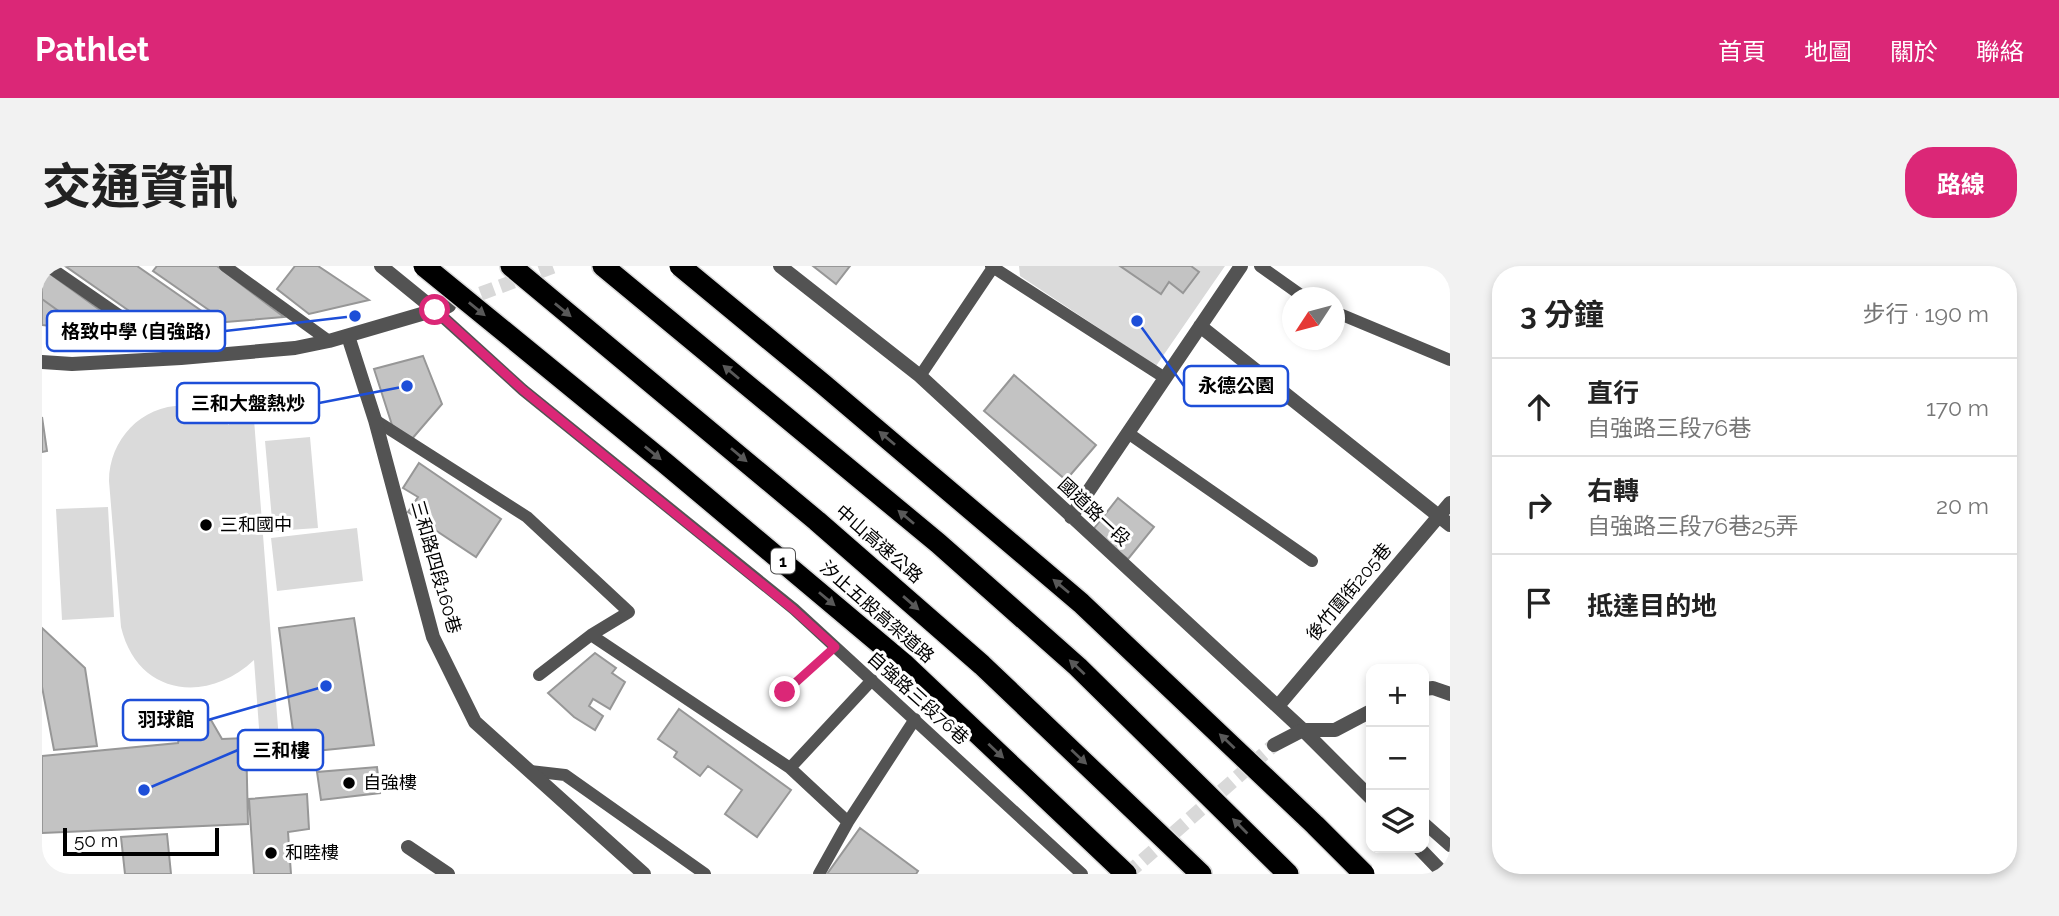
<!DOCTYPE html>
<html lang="zh-TW">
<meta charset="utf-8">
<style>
body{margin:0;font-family:Raleway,"Noto Sans TC",sans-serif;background:#f2f2f2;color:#222}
.controls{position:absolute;right:21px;bottom:21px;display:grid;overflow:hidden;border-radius:14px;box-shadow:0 4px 10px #0003}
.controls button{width:63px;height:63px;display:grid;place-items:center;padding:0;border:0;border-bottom:2px solid #e0e0e0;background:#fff;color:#222;font:35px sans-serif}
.compass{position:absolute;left:1240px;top:21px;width:63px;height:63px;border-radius:50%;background:#fff;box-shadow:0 4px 10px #0003;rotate:234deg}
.scale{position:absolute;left:21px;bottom:18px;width:156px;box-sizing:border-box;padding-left:7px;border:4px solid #000;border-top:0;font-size:19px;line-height:24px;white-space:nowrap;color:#000;-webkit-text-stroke:5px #fff;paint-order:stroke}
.stop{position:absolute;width:21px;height:21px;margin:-16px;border:5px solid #db2777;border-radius:50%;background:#fff}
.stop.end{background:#db2777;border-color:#fff;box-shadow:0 2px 7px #0008}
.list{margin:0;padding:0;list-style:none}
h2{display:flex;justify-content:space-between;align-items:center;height:91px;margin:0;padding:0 28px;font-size:30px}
h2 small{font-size:23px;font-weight:400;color:#767676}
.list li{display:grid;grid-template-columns:46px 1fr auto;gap:21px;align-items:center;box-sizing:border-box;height:98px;padding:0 28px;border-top:2px solid #e0e0e0}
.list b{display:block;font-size:26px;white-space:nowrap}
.list p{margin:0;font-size:23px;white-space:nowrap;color:#767676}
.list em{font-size:23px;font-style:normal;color:#767676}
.icon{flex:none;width:38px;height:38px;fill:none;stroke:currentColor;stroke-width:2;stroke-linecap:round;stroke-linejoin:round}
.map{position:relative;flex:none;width:1408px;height:608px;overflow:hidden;border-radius:28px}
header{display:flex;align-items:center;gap:42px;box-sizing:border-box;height:98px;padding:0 35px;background:#db2777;color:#fff}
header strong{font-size:33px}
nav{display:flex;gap:38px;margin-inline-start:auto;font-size:24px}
.intro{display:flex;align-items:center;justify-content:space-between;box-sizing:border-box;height:168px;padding:0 42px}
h1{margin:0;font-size:49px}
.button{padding:18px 32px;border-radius:28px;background:#db2777;color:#fff;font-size:24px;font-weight:700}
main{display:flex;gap:42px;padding:0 42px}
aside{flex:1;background:#fff;border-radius:28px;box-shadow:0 4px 10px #0003}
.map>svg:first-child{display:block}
.green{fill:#dadada}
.building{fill:#c3c3c3;stroke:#979797;stroke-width:2}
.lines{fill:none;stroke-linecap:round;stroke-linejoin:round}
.tertiary-tunnel{stroke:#d9d9d9;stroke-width:14;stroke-dasharray:14 7;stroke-linecap:butt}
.motorway-casing{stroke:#dbdbdb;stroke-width:24}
.path{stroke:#757575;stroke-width:3.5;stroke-dasharray:2 3.5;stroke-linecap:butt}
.service{stroke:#535353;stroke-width:12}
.minor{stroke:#535353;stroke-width:14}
.tertiary{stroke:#535353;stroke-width:14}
.motorway{stroke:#000;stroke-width:21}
.motorway-bridge-casing{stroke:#dbdbdb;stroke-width:24;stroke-linecap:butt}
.motorway-bridge{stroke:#000;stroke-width:21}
.oneway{fill:#595959}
.route{stroke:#db2777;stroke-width:9}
.poi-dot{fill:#000;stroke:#fff;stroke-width:2.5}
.labels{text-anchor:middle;stroke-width:6;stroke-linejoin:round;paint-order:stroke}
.shield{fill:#fff;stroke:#4c4c4c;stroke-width:2}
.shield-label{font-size:16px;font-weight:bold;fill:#000}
.street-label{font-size:18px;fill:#000;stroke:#fff}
.poi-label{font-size:18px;fill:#000;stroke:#fff;text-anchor:start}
.leader{fill:none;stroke:#1d4ed8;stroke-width:2.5}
.callout-dot{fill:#1d4ed8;stroke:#fff;stroke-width:2.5}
.callout{fill:#fff;stroke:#1d4ed8;stroke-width:2.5}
.callout-label{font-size:19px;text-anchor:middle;font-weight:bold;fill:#000}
</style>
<header>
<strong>Pathlet</strong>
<nav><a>首頁</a><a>地圖</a><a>關於</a><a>聯絡</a></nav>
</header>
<div class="intro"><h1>交通資訊</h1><a class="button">路線</a></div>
<main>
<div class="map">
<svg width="1408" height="608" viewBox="0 0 1408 608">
<rect width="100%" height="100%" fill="#fff"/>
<path class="green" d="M 977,0 L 1183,0 L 1114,100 L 978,10 Z
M 210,128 L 238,487 L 219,489 L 212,394 C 164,439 95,429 79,361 L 67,215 C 67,171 104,135 149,140 C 164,141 176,151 187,159 L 186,130 Z
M 268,171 L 276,262 L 231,265 L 223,175 Z
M 66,241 L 72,351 L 20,354 L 14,243 Z
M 315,262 L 321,315 L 235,325 L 229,272 Z"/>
<path class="building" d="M 23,0 L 95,0 L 177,57 L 113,63 Z
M 115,0 L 175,0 L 242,51 L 184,56 L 111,5 Z
M 253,0 L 276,0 L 327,34 L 267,48 L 235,23 Z
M 771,0 L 808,0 L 794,18 Z
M 1078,0 L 1149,0 L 1157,6 L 1141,27 L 1127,16 L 1119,28 Z
M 0,2 L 80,60 L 43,64 L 0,33 Z
M 0,33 L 43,64 L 0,59 Z
M 381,90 L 400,138 L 369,174 L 350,159 L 332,103 Z
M 972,109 L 1054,179 L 1024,214 L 942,145 Z
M 0,151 L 5,185 L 0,186 Z
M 377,197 L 459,253 L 434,291 L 366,246 L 376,231 L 361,222 Z
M 1076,232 L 1112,261 L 1086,293 L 1050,265 Z
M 312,352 L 332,479 L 254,487 L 237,362 Z
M 0,362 L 43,402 L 55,480 L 12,484 L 0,421 Z
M 553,387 L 574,402 L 570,407 L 583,416 L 568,443 L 551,433 L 547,440 L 561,450 L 553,464 L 532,451 L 506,427 Z
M 637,443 L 749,524 L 715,571 L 683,548 L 700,524 L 666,500 L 658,510 L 632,491 L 635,486 L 616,473 Z
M 169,454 L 180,473 L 204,472 L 206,558 L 0,567 L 0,490 L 136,477 L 140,459 Z
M 335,501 L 338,527 L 279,534 L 275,506 Z
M 265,528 L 267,563 L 246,566 L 249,608 L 212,608 L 207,533 Z
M 818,562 L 876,605 L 874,608 L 785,608 Z
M 125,568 L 129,608 L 83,608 L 79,571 Z"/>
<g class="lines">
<path class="tertiary-tunnel" d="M 419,35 L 513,0
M 1085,608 L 1232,479"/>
<defs>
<path id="motorway" d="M 469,0 L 775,255 L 940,399 L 1159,608
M 561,0 L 896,277 L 1036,401 L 1246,608"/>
</defs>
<use href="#motorway" class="motorway-casing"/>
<path class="path" d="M 743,426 L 781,391"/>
<path class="service" d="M 6,0 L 139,92
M 183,0 L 287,75
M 949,0 L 1123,112
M 1218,0 L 1263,32
M 393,44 L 481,124 L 752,343 L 1040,608
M 1293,46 L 1408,94
M 878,110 L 952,0
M 333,154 L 485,251 L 587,346 L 549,369 L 497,409
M 1086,167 L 1270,295
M 549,369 L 748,502 L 806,556
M 748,502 L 830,414
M 488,505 L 523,509 L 663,608
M 1382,557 L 1408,580
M 777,608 L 806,556 L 873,453"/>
<path class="minor" d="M 339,0 L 393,44
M 738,0 L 878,110 L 1261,464 L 1329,532
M 1158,60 L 1408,259
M 306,70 L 333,154 L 391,371 L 433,456 L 602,608
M 1029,251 L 1199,0
M 1236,440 L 1408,237
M 366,581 L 406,608
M 1377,582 L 1402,608"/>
<path class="tertiary" d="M 0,96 L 30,98 L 139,92 L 253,82 L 287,75 L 407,40
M 1382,423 L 1391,422 L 1408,428
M 1232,479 L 1261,464 L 1293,464 L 1329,445"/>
<use href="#motorway" class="motorway"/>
<defs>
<path id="motorway-bridge" d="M 382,0 L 623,197 L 861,397 L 1084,608
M 638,0 L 781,118 L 1039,337 L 1273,559 L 1322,608"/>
</defs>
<use href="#motorway-bridge" class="motorway-bridge-casing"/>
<use href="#motorway-bridge" class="motorway-bridge"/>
</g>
<defs><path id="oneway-solid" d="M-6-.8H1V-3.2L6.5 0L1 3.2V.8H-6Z" transform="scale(1.75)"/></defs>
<g class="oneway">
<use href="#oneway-solid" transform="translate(435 43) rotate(39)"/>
<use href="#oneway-solid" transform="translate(521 44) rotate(39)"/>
<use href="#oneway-solid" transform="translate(689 106) rotate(-140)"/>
<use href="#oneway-solid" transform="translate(845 172) rotate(-140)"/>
<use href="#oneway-solid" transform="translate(611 187) rotate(39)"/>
<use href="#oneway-solid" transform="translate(697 189) rotate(40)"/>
<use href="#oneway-solid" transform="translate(864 251) rotate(-140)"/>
<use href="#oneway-solid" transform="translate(1019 320) rotate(-140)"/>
<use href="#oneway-solid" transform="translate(785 333) rotate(40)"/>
<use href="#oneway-solid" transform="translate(869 337) rotate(41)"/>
<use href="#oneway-solid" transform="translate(1035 401) rotate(-137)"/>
<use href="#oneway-solid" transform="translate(1185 475) rotate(-137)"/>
<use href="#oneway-solid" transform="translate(954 485) rotate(43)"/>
<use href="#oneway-solid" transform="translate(1037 491) rotate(43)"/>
<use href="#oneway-solid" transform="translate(1198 560) rotate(-135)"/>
</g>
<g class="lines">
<path class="route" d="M 393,44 L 481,124 L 751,343 L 793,381 L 743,426"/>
</g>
<g class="poi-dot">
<circle cx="164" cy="259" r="7"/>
<circle cx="307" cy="517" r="7"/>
<circle cx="229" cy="587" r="7"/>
</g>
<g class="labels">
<rect class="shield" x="729" y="282.5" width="24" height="25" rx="5"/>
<g class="shield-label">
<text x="741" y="301">1</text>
</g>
<g class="street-label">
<text transform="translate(1052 246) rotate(43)" y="6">國道路一段</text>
<text transform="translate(837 278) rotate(41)" y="6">中山高速公路</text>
<text transform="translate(394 301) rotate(74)" y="6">三和路四段160巷</text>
<text transform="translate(1307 326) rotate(-50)" y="6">後竹圍街205巷</text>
<text transform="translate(835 346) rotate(41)" y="6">汐止五股高架道路</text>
<text transform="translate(876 432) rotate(42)" y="6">自強路三段76巷</text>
</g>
<g class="poi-label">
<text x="178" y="265">三和國中</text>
<text x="321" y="523">自強樓</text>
<text x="243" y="593">和睦樓</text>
</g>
</g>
<path class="leader" d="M313 50L183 65M1095 55L1142 120M365 120L277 137M284 420L166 454M102 524L196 484"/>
<g class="callout-dot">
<circle cx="313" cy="50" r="7"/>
<circle cx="1095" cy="55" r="7"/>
<circle cx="365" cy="120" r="7"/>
<circle cx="284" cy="420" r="7"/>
<circle cx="102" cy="524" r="7"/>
</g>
<g class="callout">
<rect x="5" y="45" width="178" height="40" rx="7"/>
<rect x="1142" y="100" width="104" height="40" rx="7"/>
<rect x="135" y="117" width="142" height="40" rx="7"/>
<rect x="81" y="434" width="85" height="40" rx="7"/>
<rect x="196" y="464" width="85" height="40" rx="7"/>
</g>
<g class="callout-label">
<text x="94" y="72">格致中學 (自強路)</text>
<text x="1194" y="126">永德公園</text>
<text x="206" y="144">三和大盤熱炒</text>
<text x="124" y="460">羽球館</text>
<text x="239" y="491">三和樓</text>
</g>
</svg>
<div class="controls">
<button>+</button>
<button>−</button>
<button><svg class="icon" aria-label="layers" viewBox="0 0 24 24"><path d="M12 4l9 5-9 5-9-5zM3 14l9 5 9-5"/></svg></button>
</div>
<svg class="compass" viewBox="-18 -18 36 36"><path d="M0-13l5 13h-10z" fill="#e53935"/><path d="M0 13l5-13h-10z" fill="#767676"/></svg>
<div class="scale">50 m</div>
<div class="stop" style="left:393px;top:44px"></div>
<div class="stop end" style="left:743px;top:426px"></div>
</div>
<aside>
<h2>3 分鐘<small>步行 · 190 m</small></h2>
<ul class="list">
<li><svg class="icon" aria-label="ahead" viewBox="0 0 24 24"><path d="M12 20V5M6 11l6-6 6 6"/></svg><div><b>直行</b><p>自強路三段76巷</p></div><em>170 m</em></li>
<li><svg class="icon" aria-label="right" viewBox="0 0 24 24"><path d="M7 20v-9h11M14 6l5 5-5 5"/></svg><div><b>右轉</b><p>自強路三段76巷25弄</p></div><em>20 m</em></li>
<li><svg class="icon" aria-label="arrive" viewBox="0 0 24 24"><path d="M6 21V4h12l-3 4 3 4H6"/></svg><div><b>抵達目的地</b></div></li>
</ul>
</aside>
</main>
